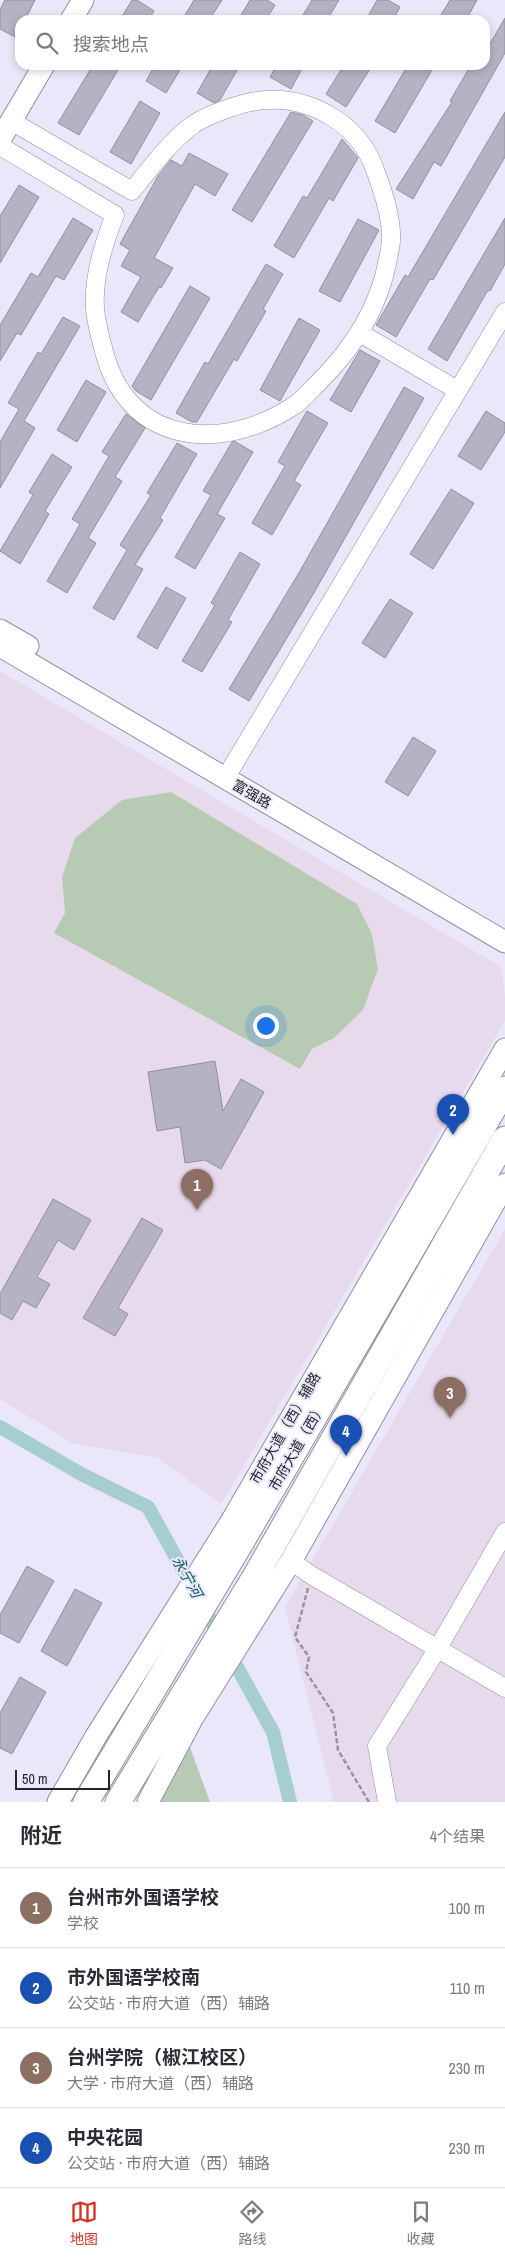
<!DOCTYPE html>
<html lang="zh">
<meta charset="utf-8">
<style>
body{margin:0;font-family:"Archivo Narrow","Noto Sans SC",sans-serif;background:#f7f7f7;color:#2b2b33}
.scale{position:absolute;left:15px;bottom:12px;width:95px;box-sizing:border-box;padding-left:5px;border:2px solid #25242b;border-top:0;font-size:14px;line-height:18px;white-space:nowrap;color:#25242b;-webkit-text-stroke:4px #eae7fa;paint-order:stroke}
.you{position:absolute;left:265px;top:1025px;width:18px;height:18px;margin:-12px;border:4px solid #fff;border-radius:50%;background:#1a73e8;box-shadow:0 0 0 8px #1a73e833}
.badge{display:grid;place-items:center;width:32px;height:32px;border-radius:50%;background:#d93025;color:#fff;font-size:16px;font-weight:700}
.pin{position:absolute;translate:-50% -41px;filter:drop-shadow(0 1px 2px #0008)}
.pin::after{content:'';position:absolute;top:26px;width:18px;height:15px;background:inherit;clip-path:polygon(0 0,100% 0,50% 100%)}
.list{margin:0;padding:0;list-style:none}
h2{display:flex;justify-content:space-between;align-items:center;height:65px;margin:0;padding:0 20px;font-size:21px}
h2 small{font-size:16px;font-weight:400;color:#7c7c81}
.list li{display:grid;grid-template-columns:32px 1fr auto;gap:15px;align-items:center;box-sizing:border-box;height:80px;padding:0 20px;border-top:1px solid #e1e1e2}
.list b{display:block;font-size:19px;white-space:nowrap}
.list p{margin:0;font-size:16px;white-space:nowrap;color:#7c7c81}
.list em{font-size:16px;font-style:normal;color:#7c7c81}
.icon{flex:none;width:28px;height:28px;fill:none;stroke:currentColor;stroke-width:2;stroke-linecap:round;stroke-linejoin:round}
.map{position:relative;flex:none;width:505px;height:1802px;overflow:hidden}
.search{position:absolute;background:#fff;box-shadow:0 2px 8px #0003;left:15px;right:15px;top:15px;height:55px;display:flex;align-items:center;gap:12px;box-sizing:border-box;padding:0 18px;border-radius:15px;color:#7c7c81;font-size:19px}
.sheet{height:385px;background:#fff}
nav{display:flex;justify-content:space-around;align-items:center;box-sizing:border-box;height:70px;border-top:1px solid #e1e1e2;background:#fff;font-size:14px;color:#7c7c81}
nav a{display:grid;justify-items:center;gap:2px}
nav .on{color:#d93025}
.map>svg:first-child{display:block}
.education{fill:#e8daed}
.green{fill:#b7cab3}
.lines{fill:none;stroke-linecap:round;stroke-linejoin:round}
.canal{stroke:#a7cece;stroke-width:14}
.building{fill:#b5b2c4;stroke:#928fa0}
.minor-casing{stroke:#928fa1;stroke-width:19}
.major-casing{stroke:#928fa1;stroke-width:23}
.highway-casing{stroke:#928fa1;stroke-width:27}
.path{stroke:#9694a2;stroke-width:2.5;stroke-dasharray:5 2.5;stroke-linecap:butt}
.minor{stroke:#fff;stroke-width:18}
.major{stroke:#fff;stroke-width:21}
.highway{stroke:#fff;stroke-width:25}
.labels{text-anchor:middle;stroke-width:4;stroke-linejoin:round;paint-order:stroke}
.street-label{font-size:14px;fill:#25242b;stroke:#eae7fa}
.water-label{font-size:15px;font-style:italic;fill:#106162;stroke:#eae7fa}
</style>
<div class="map">
<svg width="505" height="1802" viewBox="0 0 505 1802">
<rect width="100%" height="100%" fill="#eae7fa"/>
<path class="education" d="M 0,671 L 501,967 L 505,997 L 505,1021 L 221,1504 L 158,1458 L 72,1443 L 0,1399 Z
M 505,1229 L 505,1802 L 334,1802 L 285,1607 Z"/>
<path class="green" d="M 171,792 L 357,904 L 372,934 L 378,969 L 363,1010 L 334,1038 L 312,1049 L 300,1069 L 54,933 L 65,913 L 62,877 L 75,838 L 122,800 Z
M 187,1739 L 210,1802 L 157,1802 Z"/>
<g class="lines">
<path class="canal" d="M 0,1427 L 83,1475 L 148,1507 L 273,1732 L 290,1802"/>
</g>
<path class="building" d="M 5,0 L 35,0 L 25,20 L 20,20 L 20,29 L 15,37 L 0,29 L 0,10 Z
M 132,0 L 137,0 L 154,11 L 149,20 L 120,20 Z
M 194,0 L 222,0 L 209,20 L 182,20 Z
M 250,0 L 267,0 L 275,5 L 266,20 L 238,20 Z
M 312,0 L 339,0 L 327,20 L 300,20 Z
M 377,0 L 388,0 L 400,7 L 393,20 L 366,20 Z
M 450,0 L 477,0 L 466,20 L 449,20 L 441,15 Z
M 505,18 L 505,53 L 441,166 L 434,162 L 413,199 L 396,189 L 452,102 L 450,101 L 471,65 L 485,65 L 485,52 Z
M 93,65 L 121,65 L 79,135 L 58,123 Z
M 155,65 L 183,65 L 166,93 L 146,81 Z
M 213,65 L 240,65 L 220,100 L 214,103 L 197,93 Z
M 277,65 L 304,65 L 291,89 L 270,77 Z
M 344,65 L 363,65 L 370,69 L 346,107 L 326,94 Z
M 408,65 L 435,65 L 395,133 L 375,121 Z
M 140,101 L 160,113 L 131,164 L 110,152 Z
M 291,112 L 303,115 L 313,121 L 252,222 L 232,210 Z
M 505,112 L 505,157 L 433,280 L 430,279 L 396,337 L 376,325 L 405,275 L 408,277 Z
M 342,139 L 358,158 L 333,201 L 329,198 L 294,258 L 274,246 L 303,196 L 307,198 Z
M 189,153 L 228,174 L 215,196 L 195,184 L 154,258 L 173,268 L 161,288 L 159,287 L 138,322 L 121,312 L 141,277 L 121,266 L 130,250 L 120,244 L 158,176 L 171,160 L 182,166 Z
M 19,185 L 39,197 L 0,263 L 0,216 Z
M 73,218 L 93,230 L 64,280 L 56,276 L 21,335 L 17,333 L 0,361 L 0,325 L 31,273 L 38,277 Z
M 505,218 L 505,264 L 490,291 L 488,290 L 447,361 L 428,349 Z
M 358,219 L 379,230 L 340,302 L 319,291 Z
M 266,264 L 283,274 L 263,309 L 266,311 L 237,361 L 234,359 L 197,422 L 192,422 L 176,413 L 205,362 L 208,364 Z
M 190,286 L 210,298 L 151,400 L 136,391 L 132,386 Z
M 63,317 L 80,326 L 24,421 L 35,428 L 0,488 L 0,442 L 19,409 L 8,403 L 38,352 L 41,354 Z
M 299,318 L 320,330 L 280,401 L 260,390 Z
M 360,350 L 380,361 L 351,412 L 330,400 Z
M 86,380 L 106,392 L 77,442 L 57,430 Z
M 404,387 L 424,398 L 315,591 L 249,701 L 229,689 L 300,571 Z
M 307,411 L 328,423 L 294,481 L 301,485 L 272,535 L 252,523 L 285,466 L 278,462 Z
M 486,411 L 505,423 L 505,432 L 481,470 L 458,456 Z
M 126,414 L 145,428 L 115,477 L 122,481 L 88,538 L 96,543 L 67,593 L 47,581 L 80,524 L 72,519 L 109,456 L 102,452 Z
M 234,441 L 253,452 L 217,514 L 225,518 L 195,569 L 175,557 L 211,495 L 203,491 L 232,442 Z
M 177,443 L 197,454 L 160,518 L 163,520 L 135,565 L 143,569 L 114,620 L 93,608 L 127,550 L 120,545 L 151,495 L 147,493 Z
M 52,454 L 72,467 L 45,511 L 49,514 L 20,564 L 0,551 L 33,495 L 29,492 Z
M 451,489 L 474,503 L 433,569 L 410,554 Z
M 240,552 L 260,564 L 228,620 L 232,622 L 202,672 L 182,661 L 215,605 L 211,603 Z
M 166,587 L 186,598 L 157,649 L 137,637 Z
M 390,599 L 413,613 L 385,658 L 362,643 Z
M 413,737 L 436,751 L 408,796 L 385,782 Z
M 215,1061 L 223,1111 L 241,1079 L 264,1092 L 221,1169 L 205,1160 L 185,1163 L 180,1127 L 157,1131 L 148,1072 Z
M 53,1199 L 91,1220 L 74,1250 L 58,1240 L 37,1277 L 50,1284 L 36,1308 L 23,1301 L 12,1320 L 0,1313 L 0,1294 Z
M 142,1218 L 163,1230 L 118,1308 L 128,1314 L 115,1336 L 83,1318 Z
M 27,1566 L 54,1581 L 19,1643 L 0,1633 L 0,1615 Z
M 75,1589 L 102,1603 L 67,1666 L 41,1651 Z
M 20,1677 L 46,1692 L 12,1754 L 0,1748 L 0,1713 Z"/>
<g class="lines">
<defs>
<path id="minor" d="M 0,146 L 115,215 C 104,242 93,278 95,308 C 96,324 101,340 105,355 C 131,447 224,452 295,405 C 302,400 309,392 316,385 C 352,350 379,309 388,259 C 389,253 391,246 391,240 C 392,217 383,191 375,170 C 360,125 312,97 266,100 C 246,101 211,113 194,124 C 172,139 148,171 132,191 L 11,121
M 360,333 L 457,390
M 232,767 L 505,312
M 291,1561 L 311,1575 L 505,1688
M 387,1802 L 377,1746 L 438,1648 L 505,1532"/>
<path id="major" d="M 71,20 L 83,0
M 0,140 L 44,65
M 0,630 L 28,646
M 0,646 L 505,942
M 58,1802 L 96,1736 L 232,1520 L 505,1049
M 148,1802 L 192,1719 L 291,1561 L 505,1184"/>
<path id="highway" d="M 86,1802 L 242,1541 L 505,1089
M 118,1802 L 256,1575 L 505,1139"/>
</defs>
<use href="#minor" class="minor-casing"/>
<use href="#major" class="major-casing"/>
<use href="#highway" class="highway-casing"/>
<path class="path" d="M 308,1588 L 295,1637 L 309,1657 L 306,1672 L 333,1713 L 338,1750 L 369,1802"/>
<use href="#minor" class="minor"/>
<use href="#major" class="major"/>
<use href="#highway" class="highway"/>
</g>
<g class="labels">
<g class="street-label">
<text transform="translate(252 794) rotate(30)" y="5">富强路</text>
<text transform="translate(285 1428) rotate(-60)" y="5">市府大道（西）辅路</text>
<text transform="translate(297 1447) rotate(-60)" y="5">市府大道（西）</text>
</g>
<g class="water-label">
<text transform="translate(187 1577) rotate(61)" y="5">永宁河</text>
</g>
</g>
</svg>
<div class="scale">50 m</div>
<div class="you"></div>
<div class="pin badge" style="left:197px;top:1210px;background:#8d6e63">1</div>
<div class="pin badge" style="left:453px;top:1135px;background:#1a4fb4">2</div>
<div class="pin badge" style="left:450px;top:1418px;background:#8d6e63">3</div>
<div class="pin badge" style="left:346px;top:1456px;background:#1a4fb4">4</div>
<div class="search"><svg class="icon" aria-label="search" viewBox="0 0 24 24"><circle cx="10" cy="10" r="6"/><path d="M15 15l6 6"/></svg>搜索地点</div>
</div>
<section class="sheet">
<h2>附近<small>4个结果</small></h2>
<ul class="list">
<li><span class="badge" style="background:#8d6e63">1</span><div><b>台州市外国语学校</b><p>学校</p></div><em>100 m</em></li>
<li><span class="badge" style="background:#1a4fb4">2</span><div><b>市外国语学校南</b><p>公交站 · 市府大道（西）辅路</p></div><em>110 m</em></li>
<li><span class="badge" style="background:#8d6e63">3</span><div><b>台州学院（椒江校区）</b><p>大学 · 市府大道（西）辅路</p></div><em>230 m</em></li>
<li><span class="badge" style="background:#1a4fb4">4</span><div><b>中央花园</b><p>公交站 · 市府大道（西）辅路</p></div><em>230 m</em></li>
</ul>
</section>
<nav>
<a class="on"><svg class="icon" aria-label="map" viewBox="0 0 24 24"><path d="M3 6l6-2 6 2 6-2v14l-6 2-6-2-6 2zM9 4v14M15 6v14"/></svg>地图</a>
<a><svg class="icon" aria-label="directions" viewBox="0 0 24 24"><path d="M12 3l9 9-9 9-9-9zM9 14v-3h6M13 9l2 2-2 2"/></svg>路线</a>
<a><svg class="icon" aria-label="saved" viewBox="0 0 24 24"><path d="M7 4h10v16l-5-4-5 4z"/></svg>收藏</a>
</nav>
